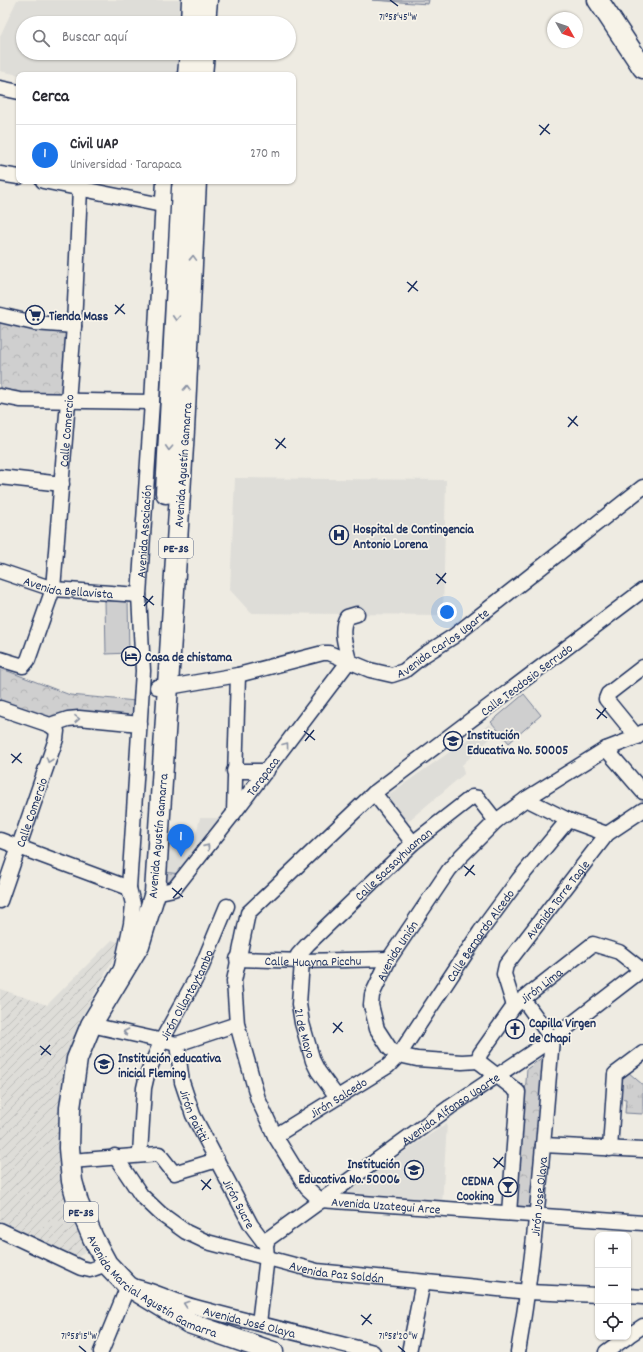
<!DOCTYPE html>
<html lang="es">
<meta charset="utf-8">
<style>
body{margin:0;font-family:Dekko,sans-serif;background:#f7f7f7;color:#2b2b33}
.controls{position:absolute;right:12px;bottom:12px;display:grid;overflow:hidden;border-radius:8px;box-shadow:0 1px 3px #0004}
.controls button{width:36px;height:36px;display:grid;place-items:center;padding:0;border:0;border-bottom:1px solid #e1e1e2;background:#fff;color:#2b2b33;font:20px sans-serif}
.compass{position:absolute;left:547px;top:12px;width:36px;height:36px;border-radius:50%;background:#fff;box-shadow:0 1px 3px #0004;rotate:130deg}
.you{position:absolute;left:447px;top:612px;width:14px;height:14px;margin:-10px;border:3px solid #fff;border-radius:50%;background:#1a73e8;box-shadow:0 0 0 6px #1a73e833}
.badge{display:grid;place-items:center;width:26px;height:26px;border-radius:50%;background:#1a73e8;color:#fff;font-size:13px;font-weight:700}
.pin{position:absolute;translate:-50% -33px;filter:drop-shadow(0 1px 2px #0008)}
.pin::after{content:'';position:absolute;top:21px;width:14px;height:12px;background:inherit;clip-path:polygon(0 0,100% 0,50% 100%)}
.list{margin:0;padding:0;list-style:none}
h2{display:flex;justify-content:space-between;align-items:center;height:52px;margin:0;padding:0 16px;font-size:17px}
h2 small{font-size:13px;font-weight:400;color:#7c7c81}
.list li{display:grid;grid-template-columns:26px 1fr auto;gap:12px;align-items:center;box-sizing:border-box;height:60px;padding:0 16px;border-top:1px solid #e1e1e2}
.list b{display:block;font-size:15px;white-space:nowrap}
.list p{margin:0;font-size:13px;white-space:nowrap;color:#7c7c81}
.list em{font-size:13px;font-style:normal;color:#7c7c81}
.icon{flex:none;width:22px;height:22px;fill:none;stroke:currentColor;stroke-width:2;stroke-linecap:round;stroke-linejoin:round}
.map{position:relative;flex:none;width:643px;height:1352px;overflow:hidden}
.search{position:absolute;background:#fff;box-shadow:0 1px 3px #0004;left:16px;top:16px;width:280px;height:44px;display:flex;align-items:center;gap:10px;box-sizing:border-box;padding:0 14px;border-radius:22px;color:#7c7c81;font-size:15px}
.panel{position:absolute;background:#fff;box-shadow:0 1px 3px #0004;left:16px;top:72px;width:280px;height:112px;border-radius:8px}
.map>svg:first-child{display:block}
.built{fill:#deddd8}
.industrial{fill:url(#industrial-furrows)}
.grass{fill:url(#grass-tufts);stroke:#757f96}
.forest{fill:url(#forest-crowns);stroke:#757f96}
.garden{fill:#cfcfcf;stroke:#757f96}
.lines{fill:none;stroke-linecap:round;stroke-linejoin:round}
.minor-casing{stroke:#1b2f5e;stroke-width:17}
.highway-casing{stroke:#1b2f5e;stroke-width:23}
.minor{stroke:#f7f3e8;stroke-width:14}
.highway{stroke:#f7f3e8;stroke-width:20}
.oneway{stroke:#8991a3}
.ticks{fill:none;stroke:#1b2f5e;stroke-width:1.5}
.labels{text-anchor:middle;stroke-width:3.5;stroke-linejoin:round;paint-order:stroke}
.shield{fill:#f7f3e8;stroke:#5d6a87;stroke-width:1}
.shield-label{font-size:12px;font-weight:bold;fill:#1b2f5e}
.poi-label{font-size:13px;font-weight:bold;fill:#1b2f5e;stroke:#f7f3e8;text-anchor:start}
.street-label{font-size:13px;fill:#1b2f5e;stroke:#f7f3e8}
.ticks-label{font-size:10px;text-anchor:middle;fill:#1b2f5e;stroke:#f7f3e8;stroke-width:3.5;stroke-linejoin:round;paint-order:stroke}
</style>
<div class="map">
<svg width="643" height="1352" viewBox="0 0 643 1352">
<defs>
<pattern id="industrial-furrows" width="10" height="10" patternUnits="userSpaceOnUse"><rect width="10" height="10" fill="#deddd8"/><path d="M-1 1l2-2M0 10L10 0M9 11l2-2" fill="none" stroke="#bebebc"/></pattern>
<pattern id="grass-tufts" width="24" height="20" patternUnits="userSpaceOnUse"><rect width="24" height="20" fill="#cfcfcf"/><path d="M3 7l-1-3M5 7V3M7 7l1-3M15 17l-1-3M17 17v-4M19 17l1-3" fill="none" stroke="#b1b2b4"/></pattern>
<pattern id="forest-crowns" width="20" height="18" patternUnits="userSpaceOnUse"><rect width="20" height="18" fill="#cfcfcf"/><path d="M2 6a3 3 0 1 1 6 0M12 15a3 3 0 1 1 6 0" fill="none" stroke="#b1b2b4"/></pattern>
</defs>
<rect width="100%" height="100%" fill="#eeebe2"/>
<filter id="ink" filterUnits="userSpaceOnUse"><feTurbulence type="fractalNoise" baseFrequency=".025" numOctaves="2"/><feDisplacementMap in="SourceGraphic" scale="8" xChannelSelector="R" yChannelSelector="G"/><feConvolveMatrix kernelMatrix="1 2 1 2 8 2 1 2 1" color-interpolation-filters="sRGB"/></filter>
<g filter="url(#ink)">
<path class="built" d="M 17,0 L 180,0 L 179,23 L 23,23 L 23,53 L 177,53 L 177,75 L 19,75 L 0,71 L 0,36 Z
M 235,478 L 446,480 L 443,615 L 251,613 L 230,590 Z
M 490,724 L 496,733 L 462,765 L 464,774 L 407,822 L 385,797 Z
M 200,818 L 222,818 L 185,874 L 162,872 L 164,841 L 194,842 Z
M 447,1123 L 442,1206 L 347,1201 L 348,1190 Z"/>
<path class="industrial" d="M 112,940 L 122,943 L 79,1022 L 63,1079 L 60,1103 L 60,1152 L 90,1250 L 74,1259 L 0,1220 L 0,989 L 47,1005 Z"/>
<path class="grass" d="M 628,1072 L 643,1085 L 643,1114 L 625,1113 L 626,1099 L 616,1098 L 621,1078 Z"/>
<path class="forest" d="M 372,0 L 429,0 L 428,4 Z
M 0,317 L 67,333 L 63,395 L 11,393 L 0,389 Z
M 0,668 L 70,695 L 136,701 L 138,720 L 50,719 L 0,702 Z
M 162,872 L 182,874 L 175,883 L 161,882 Z
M 544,1056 L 533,1207 L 516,1206 L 527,1069 Z"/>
<path class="garden" d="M 105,601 L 128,601 L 129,653 L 106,654 Z
M 524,694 L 541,715 L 509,743 L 491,722 Z"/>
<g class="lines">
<defs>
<g id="minor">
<path d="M 0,88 L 19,92"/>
<path d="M 0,174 L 19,177"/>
<path d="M 43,181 L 162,205"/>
<path d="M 0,315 L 34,323 L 74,326"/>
<path d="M 0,396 L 20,400 L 152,402"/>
<path d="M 0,477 L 62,484"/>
<path id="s1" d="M 0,571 L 53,589 L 139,595"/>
<path id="s2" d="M 643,590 L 374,793 L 248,913 L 234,981 L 237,1024 L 258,1099 L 275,1136 L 307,1188 L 320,1200 L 643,1223"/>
<path id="s3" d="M 0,659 L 23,666 L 28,660 L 53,589 L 74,326 L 80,188"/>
<path id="s4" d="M 157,687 L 169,687 L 238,675 L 323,653 L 329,653 L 370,670 L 392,675 L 404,671 L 424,655 L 454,636 L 643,487"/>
<path d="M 0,708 L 50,725 L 68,719 L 79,718 L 140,724"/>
<path d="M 637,737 L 606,699 L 608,694 L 643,667"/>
<path d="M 606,749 L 643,792"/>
<path d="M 234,771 L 267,771"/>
<path d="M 374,793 L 413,843"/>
<path d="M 526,799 L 568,820 L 607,834"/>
<path d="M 234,813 L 238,675"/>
<path d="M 0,840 L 129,888"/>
<path id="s5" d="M 155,893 L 174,889 L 234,813 L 349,661 C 346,647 339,630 347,617 L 357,614"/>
<path id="s6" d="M 0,901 L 56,739 L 57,731 L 50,725"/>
<path id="s7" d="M 237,959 L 302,961 L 389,959"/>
<path id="s8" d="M 302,961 L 298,955 L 308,944 L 413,843 L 472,797 L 478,798 L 496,821"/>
<path id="s9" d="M 302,961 L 299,1004 L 302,1023 L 313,1061 L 318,1071 L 337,1097"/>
<path id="s10" d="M 121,970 L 131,924 L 133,904 L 129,888 L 143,671 L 139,595 L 152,402 L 164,181"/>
<path id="s11" d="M 514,1006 L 504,974 L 506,965 L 607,834 L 643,810"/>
<path d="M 91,1025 L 177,1044 L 237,1024"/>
<path id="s12" d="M 177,1044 L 182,1082 L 193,1115 L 251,1225 L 266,1245"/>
<path id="s13" d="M 478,1061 L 462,1062 L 417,1059 L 399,1055 L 390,1049 L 377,1029 L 371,1005 L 372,995 L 389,959 L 449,870 L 461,856 L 496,821 L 526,799 L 606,749 L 637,737 L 643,732"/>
<path id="s14" d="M 275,1136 L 388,1066 L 399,1055 L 480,932 L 519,879 L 568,820"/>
<path d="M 543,1145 L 643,1150"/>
<path d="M 610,1149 L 615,1074 L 643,1053"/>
<path id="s15" d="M 140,1154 L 144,1088 L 147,1075 L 162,1040 L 200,971 L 227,906"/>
<path id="s16" d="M 115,1156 L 141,1195 L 161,1214 L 186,1232 L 207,1242 L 317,1271 L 528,1292 L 598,1295"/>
<path d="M 71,1161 L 159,1154 L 174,1173 L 217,1160"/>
<path id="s17" d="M 509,1213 L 518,1092 L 478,1061 L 480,1054 L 514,1006 L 593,944 L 619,952 L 643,971"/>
<path d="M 0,1230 L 81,1268 L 90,1270 L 107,1264"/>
<path d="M 628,1296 L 643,1297"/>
<path id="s18" d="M 259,1323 L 267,1257 L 266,1245 L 268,1239 L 450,1107 L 552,1039 L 643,969"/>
<path d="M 628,1336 L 643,1326"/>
<path id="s19" d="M 101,1352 L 128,1286 C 151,1288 172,1301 195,1307 C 254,1323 313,1337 373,1352"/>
<path d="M 409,1352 L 423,1282"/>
<path id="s20" d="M 518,1352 C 536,1248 543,1144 552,1039 L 523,999"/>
<path d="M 606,1352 L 627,1337"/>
</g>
<g id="highway">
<path d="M 598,0 L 643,68"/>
<path d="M 191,23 L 192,0"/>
<path d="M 205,23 L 207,0"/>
<path d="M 188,75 L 190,53"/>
<path d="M 202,75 L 204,53"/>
<path id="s21" d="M 196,181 L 184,430 L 155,893 L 139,945 L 91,1025 L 77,1059 L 70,1108 L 69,1148 L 72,1181 L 78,1203 L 93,1238 L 107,1264 L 128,1286 L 189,1323 L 273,1352"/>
<path d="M 166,493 L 182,188"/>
</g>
</defs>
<use href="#minor" class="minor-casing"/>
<use href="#highway" class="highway-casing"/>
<use href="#minor" class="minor"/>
<use href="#highway" class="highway"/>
</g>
<defs><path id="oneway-chevron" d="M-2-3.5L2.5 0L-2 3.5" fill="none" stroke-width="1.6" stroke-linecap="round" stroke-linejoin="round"/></defs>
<g class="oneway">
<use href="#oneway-chevron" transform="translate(193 258) rotate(-88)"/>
<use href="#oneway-chevron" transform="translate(176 318) rotate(93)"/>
<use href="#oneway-chevron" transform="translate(187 388) rotate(-87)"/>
<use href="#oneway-chevron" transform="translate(169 448) rotate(93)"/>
<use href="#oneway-chevron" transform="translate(77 719) rotate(-1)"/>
<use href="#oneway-chevron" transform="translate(286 745) rotate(-53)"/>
<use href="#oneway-chevron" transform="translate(49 760) rotate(109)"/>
<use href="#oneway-chevron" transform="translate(207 847) rotate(-51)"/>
<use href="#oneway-chevron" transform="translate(126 1032) rotate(-168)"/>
<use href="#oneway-chevron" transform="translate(186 1304) rotate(-162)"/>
</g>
</g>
<path class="ticks" d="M 390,0 L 398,6M 539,125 L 550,134M 540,135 L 549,124M 407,282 L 418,291M 408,292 L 417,281M 115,305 L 125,314M 115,314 L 124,304M 568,417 L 578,426M 568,427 L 577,416M 275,439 L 286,448M 276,449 L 285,438M 436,574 L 446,583M 437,584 L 446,573M 143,596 L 154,605M 144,606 L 153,596M 596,709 L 607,718M 597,719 L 606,708M 304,731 L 315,740M 305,741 L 314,730M 11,754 L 22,763M 12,763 L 21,753M 464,866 L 475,875M 465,876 L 474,865M 172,888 L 183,897M 173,898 L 182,888M 333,1023 L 343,1032M 333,1033 L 342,1022M 40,1046 L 51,1055M 41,1055 L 50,1045M 493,1158 L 504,1167M 494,1168 L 503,1157M 201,1180 L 211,1189M 202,1190 L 211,1179M 361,1315 L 372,1324M 362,1325 L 371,1314M 79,1346 L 86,1352M 398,1346 L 405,1352"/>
<defs>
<symbol id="supermarket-ring" viewBox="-11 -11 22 22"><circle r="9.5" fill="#f7f3e8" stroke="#1b2f5e" stroke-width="1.5"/><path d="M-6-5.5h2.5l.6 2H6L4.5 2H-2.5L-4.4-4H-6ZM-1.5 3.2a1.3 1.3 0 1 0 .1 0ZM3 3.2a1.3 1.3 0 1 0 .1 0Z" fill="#1b2f5e"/></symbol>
<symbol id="hospital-ring" viewBox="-11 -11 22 22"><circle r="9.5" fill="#f7f3e8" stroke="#1b2f5e" stroke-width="1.5"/><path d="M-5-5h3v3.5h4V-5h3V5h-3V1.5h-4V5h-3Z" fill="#1b2f5e"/></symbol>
<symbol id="hotel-ring" viewBox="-11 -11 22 22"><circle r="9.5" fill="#f7f3e8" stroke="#1b2f5e" stroke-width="1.5"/><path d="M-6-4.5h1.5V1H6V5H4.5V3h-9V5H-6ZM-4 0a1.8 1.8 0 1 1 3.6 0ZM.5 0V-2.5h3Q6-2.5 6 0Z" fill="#1b2f5e"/></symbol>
<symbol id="school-ring" viewBox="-11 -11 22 22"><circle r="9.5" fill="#f7f3e8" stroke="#1b2f5e" stroke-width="1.5"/><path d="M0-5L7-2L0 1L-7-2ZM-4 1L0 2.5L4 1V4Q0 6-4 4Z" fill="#1b2f5e"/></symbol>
<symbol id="church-ring" viewBox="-11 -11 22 22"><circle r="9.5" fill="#f7f3e8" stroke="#1b2f5e" stroke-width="1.5"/><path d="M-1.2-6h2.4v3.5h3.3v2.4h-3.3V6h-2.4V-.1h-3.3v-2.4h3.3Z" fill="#1b2f5e"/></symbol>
<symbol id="bar-ring" viewBox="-11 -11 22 22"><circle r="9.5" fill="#f7f3e8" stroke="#1b2f5e" stroke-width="1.5"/><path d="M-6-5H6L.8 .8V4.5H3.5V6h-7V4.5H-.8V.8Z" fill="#1b2f5e"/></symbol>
</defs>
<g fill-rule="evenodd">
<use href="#supermarket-ring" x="24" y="304" width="22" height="22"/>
<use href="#hospital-ring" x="328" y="524" width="22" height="22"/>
<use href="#hotel-ring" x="120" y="645" width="22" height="22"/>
<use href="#school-ring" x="442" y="730" width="22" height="22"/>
<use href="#church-ring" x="504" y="1018" width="22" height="22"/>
<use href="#school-ring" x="93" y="1053" width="22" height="22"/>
<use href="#school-ring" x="403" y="1159" width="22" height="22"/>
<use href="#bar-ring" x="497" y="1176" width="22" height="22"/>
</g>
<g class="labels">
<g class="shield">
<rect x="159" y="538" width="34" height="20" rx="3"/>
<rect x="64" y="1202" width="34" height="20" rx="3"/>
</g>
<g class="shield-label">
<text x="176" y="552">PE-3S</text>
<text x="81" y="1216">PE-3S</text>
</g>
<g class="poi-label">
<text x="49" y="320">Tienda Mass</text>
<text x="353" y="533">Hospital de Contingencia<tspan x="353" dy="15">Antonio Lorena</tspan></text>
<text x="145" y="661">Casa de chistama</text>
<text x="467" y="739">Institución<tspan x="467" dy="15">Educativa No. 50005</tspan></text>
<text x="529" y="1027">Capilla Virgen<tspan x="529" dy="15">de Chapi</tspan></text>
<text x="118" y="1062">Institución educativa<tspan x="118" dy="15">inicial Fleming</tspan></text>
<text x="400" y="1168" text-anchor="end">Institución<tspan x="400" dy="15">Educativa No. 50006</tspan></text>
<text x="494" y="1185" text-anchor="end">CEDNA<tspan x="494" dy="15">Cooking</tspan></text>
</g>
<g class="street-label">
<text dy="5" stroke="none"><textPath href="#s3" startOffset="266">Calle Comercio</textPath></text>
<text transform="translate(182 465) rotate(-86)" y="5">Avenida Agustín Gamarra</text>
<text dy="5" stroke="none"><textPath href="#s10" startOffset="441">Avenida Asociación</textPath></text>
<text dy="5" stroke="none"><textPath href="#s1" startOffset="71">Avenida Bellavista</textPath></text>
<text dy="5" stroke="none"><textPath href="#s4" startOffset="303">Avenida Carlos Ugarte</textPath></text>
<text transform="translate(526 679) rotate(-37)" y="5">Calle Teodosio Serrudo</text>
<text dy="5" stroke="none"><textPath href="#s5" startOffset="163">Tarapaca</textPath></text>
<text dy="5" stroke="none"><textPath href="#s6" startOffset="94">Calle Comercio</textPath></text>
<text transform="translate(157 836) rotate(-85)" y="5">Avenida Agustín Gamarra</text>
<text dy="5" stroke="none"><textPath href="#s8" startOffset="139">Calle Sacsayhuaman</textPath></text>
<text dy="5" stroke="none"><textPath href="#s11" startOffset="126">Avenida Torre Tagle</textPath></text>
<text dy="5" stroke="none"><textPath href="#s14" startOffset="293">Calle Bernardo Alcedo</textPath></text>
<text dy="5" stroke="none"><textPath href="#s13" startOffset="200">Avenida Unión</textPath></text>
<text dy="5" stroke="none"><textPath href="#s7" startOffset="76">Calle Huayna Picchu</textPath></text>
<text dy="5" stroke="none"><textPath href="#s17" startOffset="272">Jirón Lima</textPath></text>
<text dy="5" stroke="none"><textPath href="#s15" startOffset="169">Jirón Ollantaytambo</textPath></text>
<text dy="5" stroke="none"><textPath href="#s9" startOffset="73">21 de Mayo</textPath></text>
<text dy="5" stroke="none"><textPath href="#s14" startOffset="74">Jirón Salcedo</textPath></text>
<text dy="5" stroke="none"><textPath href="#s18" startOffset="309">Avenida Alfonso Ugarte</textPath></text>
<text dy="5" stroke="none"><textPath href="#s12" startOffset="74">Jirón Paititi</textPath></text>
<text dy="5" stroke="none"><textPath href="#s20" startOffset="157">Jirón Jose Olaya</textPath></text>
<text dy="5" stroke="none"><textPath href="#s12" startOffset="173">Jirón Sucre</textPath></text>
<text dy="5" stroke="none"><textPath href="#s2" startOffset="887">Avenida Uzategui Arce</textPath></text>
<text dy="5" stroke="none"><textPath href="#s16" startOffset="262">Avenida Paz Soldán</textPath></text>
<text dy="5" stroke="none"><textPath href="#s21" startOffset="1160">Avenida Marcial Agustín Gamarra</textPath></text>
<text dy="5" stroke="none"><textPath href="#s19" startOffset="198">Avenida José Olaya</textPath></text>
</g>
</g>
<g class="ticks-label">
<text x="398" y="20">71°58'45"W</text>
<text x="79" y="1339">71°58'15"W</text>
<text x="398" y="1339">71°58'20"W</text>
</g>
</svg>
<div class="controls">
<button>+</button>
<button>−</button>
<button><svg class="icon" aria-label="locate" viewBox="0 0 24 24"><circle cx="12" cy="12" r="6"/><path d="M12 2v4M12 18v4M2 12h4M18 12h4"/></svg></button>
</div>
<svg class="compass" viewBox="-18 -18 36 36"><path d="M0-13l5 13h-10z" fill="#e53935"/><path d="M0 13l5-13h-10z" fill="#7c7c81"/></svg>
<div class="you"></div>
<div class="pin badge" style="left:181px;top:857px">1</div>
<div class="search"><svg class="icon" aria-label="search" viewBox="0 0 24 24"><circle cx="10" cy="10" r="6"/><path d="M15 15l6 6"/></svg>Buscar aquí</div>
<section class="panel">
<h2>Cerca<small></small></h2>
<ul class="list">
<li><span class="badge">1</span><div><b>Civil UAP</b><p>Universidad · Tarapaca</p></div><em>270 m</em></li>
</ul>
</section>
</div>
